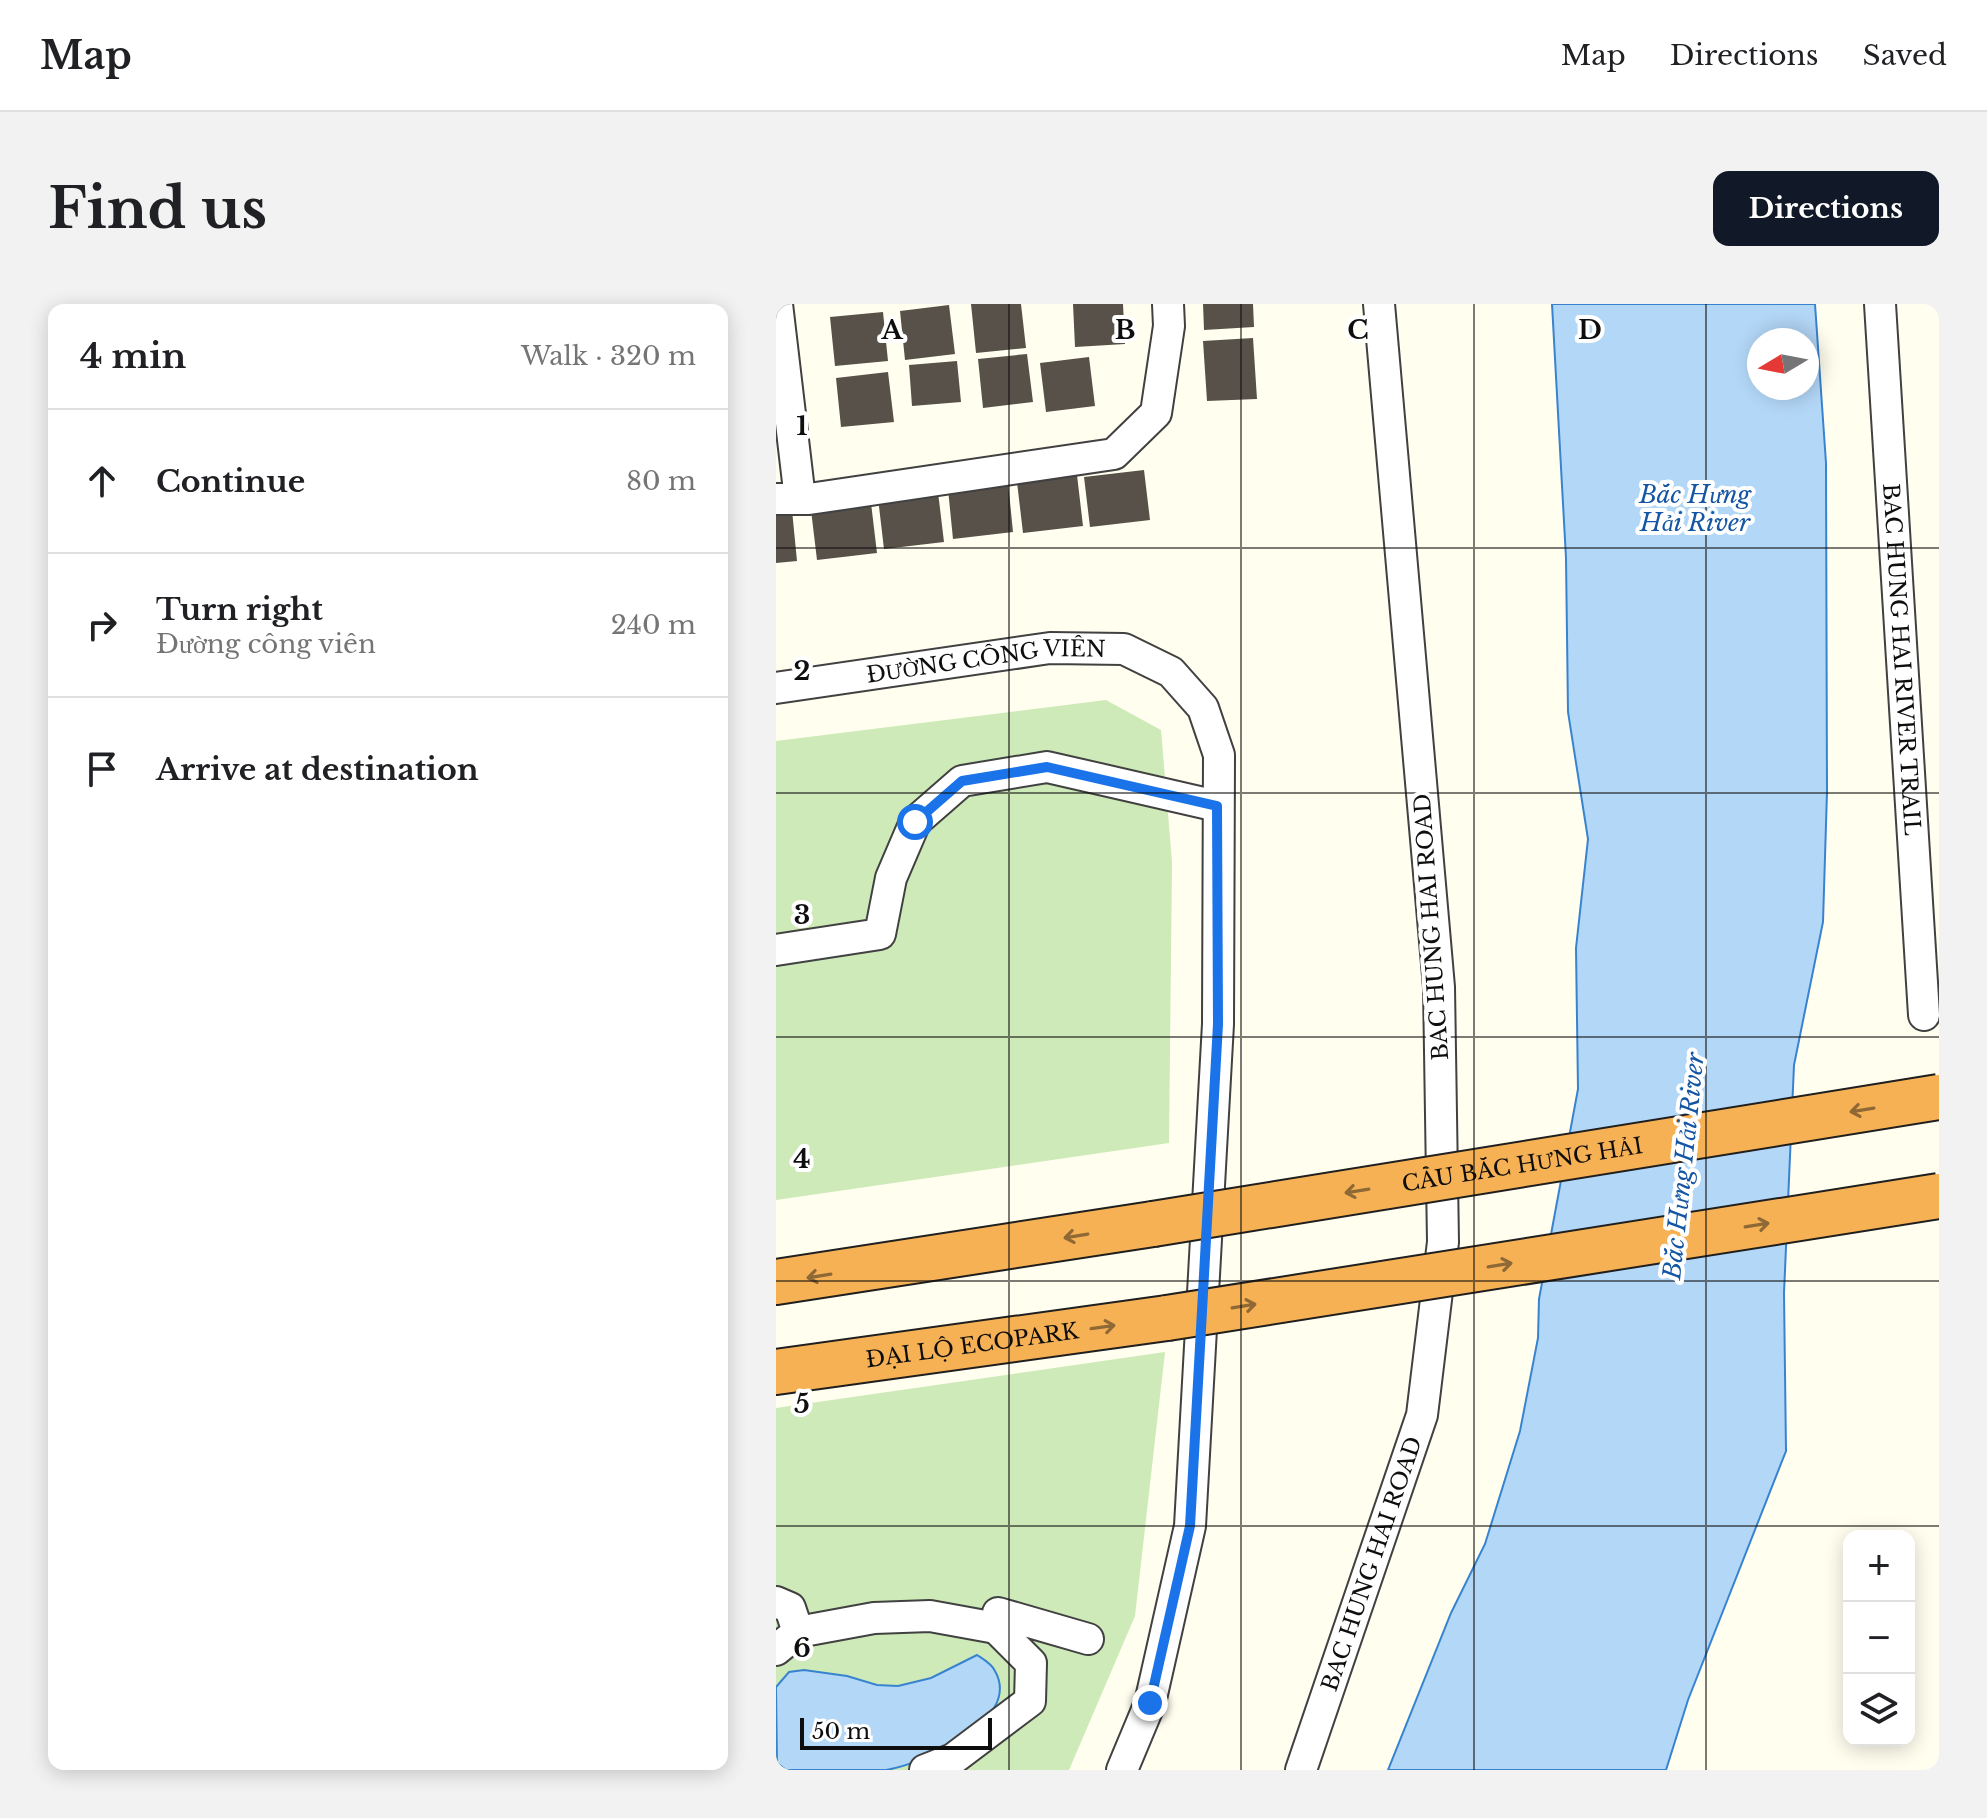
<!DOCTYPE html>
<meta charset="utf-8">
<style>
body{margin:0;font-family:"Libre Baskerville",serif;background:#f2f2f2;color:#202124}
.controls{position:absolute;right:24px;bottom:24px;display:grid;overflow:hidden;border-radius:16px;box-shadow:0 4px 20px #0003}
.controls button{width:72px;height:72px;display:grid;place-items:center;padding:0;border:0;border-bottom:2px solid #e0e0e0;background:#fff;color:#202124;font:40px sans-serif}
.compass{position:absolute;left:971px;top:24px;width:72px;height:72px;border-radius:50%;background:#fff;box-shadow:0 4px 20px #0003;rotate:260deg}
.scale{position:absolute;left:24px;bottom:20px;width:192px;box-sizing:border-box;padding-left:8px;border:4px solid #0e0e0e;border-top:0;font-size:22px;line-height:28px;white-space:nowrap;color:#0e0e0e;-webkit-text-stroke:6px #fff;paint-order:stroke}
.stop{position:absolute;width:24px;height:24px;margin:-18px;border:6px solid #1a73e8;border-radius:50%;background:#fff}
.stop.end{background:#1a73e8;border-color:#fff;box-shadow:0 2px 8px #0008}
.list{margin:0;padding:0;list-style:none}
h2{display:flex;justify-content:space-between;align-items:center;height:104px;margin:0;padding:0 32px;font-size:34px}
h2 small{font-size:26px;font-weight:400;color:#757577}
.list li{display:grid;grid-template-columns:52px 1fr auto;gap:24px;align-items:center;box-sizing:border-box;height:144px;padding:0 32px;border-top:2px solid #e0e0e0}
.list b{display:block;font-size:30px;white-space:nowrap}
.list p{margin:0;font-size:26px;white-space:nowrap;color:#757577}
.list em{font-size:26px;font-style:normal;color:#757577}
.icon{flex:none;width:44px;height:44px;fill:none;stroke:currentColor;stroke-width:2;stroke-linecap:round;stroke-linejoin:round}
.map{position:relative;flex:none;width:1163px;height:1466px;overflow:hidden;border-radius:16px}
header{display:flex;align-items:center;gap:48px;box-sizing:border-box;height:112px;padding:0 40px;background:#fff;border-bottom:2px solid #e0e0e0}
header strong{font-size:38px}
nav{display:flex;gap:44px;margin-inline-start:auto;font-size:28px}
.intro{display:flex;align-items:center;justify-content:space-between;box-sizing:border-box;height:192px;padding:0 48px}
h1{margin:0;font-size:56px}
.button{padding:20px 36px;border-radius:16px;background:#111827;color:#fff;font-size:28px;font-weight:700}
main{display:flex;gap:48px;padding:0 48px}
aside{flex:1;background:#fff;border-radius:16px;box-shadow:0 4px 20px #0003}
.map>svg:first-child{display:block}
.green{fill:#cdeab8}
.water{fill:#b3d7f7;stroke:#3883d0;stroke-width:2;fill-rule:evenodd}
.building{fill:#57514a}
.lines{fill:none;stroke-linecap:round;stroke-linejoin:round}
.minor-casing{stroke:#414141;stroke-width:34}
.highway-casing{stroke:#1f1f1f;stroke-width:48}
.minor{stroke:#fff;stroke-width:30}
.highway{stroke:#f7b155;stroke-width:44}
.highway-bridge-casing{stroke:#1f1f1f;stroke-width:48;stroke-linecap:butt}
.highway-bridge{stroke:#f7b155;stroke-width:44}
.oneway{stroke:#8e6835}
.route{stroke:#1a73e8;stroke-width:10}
.grid{fill:none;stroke:#0e0e0e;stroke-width:2;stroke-opacity:0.55}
.labels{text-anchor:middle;stroke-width:8;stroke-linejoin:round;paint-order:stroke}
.street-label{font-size:22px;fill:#0e0e0e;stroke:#fff}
.water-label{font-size:24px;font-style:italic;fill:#1456a3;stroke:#fff}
.grid-label{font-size:26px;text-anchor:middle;font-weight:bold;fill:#0e0e0e;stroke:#fff;stroke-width:8;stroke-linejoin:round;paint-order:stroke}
</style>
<header>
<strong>Map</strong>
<nav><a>Map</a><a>Directions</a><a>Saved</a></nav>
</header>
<div class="intro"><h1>Find us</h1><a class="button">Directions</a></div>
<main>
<aside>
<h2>4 min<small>Walk · 320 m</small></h2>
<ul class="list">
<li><svg class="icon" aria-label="ahead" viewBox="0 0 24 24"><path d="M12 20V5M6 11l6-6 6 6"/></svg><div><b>Continue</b></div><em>80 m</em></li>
<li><svg class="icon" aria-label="right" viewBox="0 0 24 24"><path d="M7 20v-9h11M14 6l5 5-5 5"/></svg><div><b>Turn right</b><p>Đường công viên</p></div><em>240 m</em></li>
<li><svg class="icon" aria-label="arrive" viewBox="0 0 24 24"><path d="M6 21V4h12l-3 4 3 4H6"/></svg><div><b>Arrive at destination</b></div></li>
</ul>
</aside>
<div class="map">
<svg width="1163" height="1466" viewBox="0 0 1163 1466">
<rect width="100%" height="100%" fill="#fffeef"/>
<path class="green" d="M 330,396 L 385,426 L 396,558 L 393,839 L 0,896 L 0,437 Z
M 389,1048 L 359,1312 L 293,1466 L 0,1466 L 0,1104 Z"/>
<path class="water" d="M 776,0 L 1039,0 L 1050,159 L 1051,488 L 1047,618 L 1018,761 L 1008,989 L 1010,1147 L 912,1396 L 890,1466 L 612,1466 L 675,1309 L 709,1240 L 744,1127 L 762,1034 L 763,995 L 802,785 L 800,644 L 812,535 L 792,408 L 790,254 ZM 983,36 L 1031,36 L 1031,84 L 983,84 Z
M 201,1351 C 207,1355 216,1360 219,1367 C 247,1416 147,1460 110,1466 C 83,1466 39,1466 10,1466 L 1,1459 L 0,1383 L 13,1368 L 28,1366 L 71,1372 L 101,1381 L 122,1382 L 155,1374 Z"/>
<path class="building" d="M 195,0 L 245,0 L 250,44 L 200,49 Z
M 297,0 L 347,0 L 349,40 L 299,43 Z
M 427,0 L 477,0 L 478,23 L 428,26 Z
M 173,1 L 179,50 L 129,56 L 124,7 Z
M 107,8 L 112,57 L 59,62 L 54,13 Z
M 477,34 L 481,95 L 431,97 L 427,37 Z
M 251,50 L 257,98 L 207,104 L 202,55 Z
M 313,53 L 319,102 L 270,108 L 264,59 Z
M 181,57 L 185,98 L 136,102 L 133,61 Z
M 112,68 L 118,118 L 65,123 L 60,74 Z
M 368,166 L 374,216 L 314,223 L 308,173 Z
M 301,171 L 307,222 L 247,229 L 241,178 Z
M 232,178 L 237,228 L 177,235 L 172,185 Z
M 162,188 L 168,238 L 108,245 L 102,194 Z
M 95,199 L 101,249 L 41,256 L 35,206 Z
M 16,206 L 21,257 L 0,259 L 0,208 Z"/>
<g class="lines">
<defs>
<g id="minor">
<path d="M 1,0 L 24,195"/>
<path id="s1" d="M 1104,0 L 1148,711"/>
<path d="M 0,195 L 33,195 L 338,150 L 380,109 L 393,22 L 392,0"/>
<path id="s2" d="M 0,384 L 274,344 L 348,345 L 395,368 L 427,404 L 443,451 L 442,720 L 414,1222 L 374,1399 L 346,1466"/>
<path d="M 0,646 L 104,630 L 115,574 L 139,518 L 186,477 L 271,463 L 441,502"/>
<path d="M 0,1298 L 14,1304 L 22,1328 L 0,1346"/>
<path d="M 22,1328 L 98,1314 L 154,1312 L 220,1324"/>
<path d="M 149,1466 L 177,1455 L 254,1397 L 255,1359 L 220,1324 L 222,1309 L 312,1335"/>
<path id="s3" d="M 525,1466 L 646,1111 L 667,938 L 663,683 L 603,0"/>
</g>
<g id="highway">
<path d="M 0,978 L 377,920"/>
<path id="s4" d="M 0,1068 L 391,1014"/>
</g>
</defs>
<use href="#minor" class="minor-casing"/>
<use href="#highway" class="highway-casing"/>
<use href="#minor" class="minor"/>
<use href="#highway" class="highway"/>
<defs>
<g id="highway-bridge">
<path id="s5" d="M 377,920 L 1163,793"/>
<path d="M 391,1014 L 1163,892"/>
</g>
</defs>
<use href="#highway-bridge" class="highway-bridge-casing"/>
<use href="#highway-bridge" class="highway-bridge"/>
</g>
<defs><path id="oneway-shaft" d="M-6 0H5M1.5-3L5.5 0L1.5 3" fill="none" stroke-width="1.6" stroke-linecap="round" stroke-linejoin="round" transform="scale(2)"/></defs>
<g class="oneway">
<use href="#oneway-shaft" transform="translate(1086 806) rotate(171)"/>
<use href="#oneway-shaft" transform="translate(581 887) rotate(171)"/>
<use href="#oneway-shaft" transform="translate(981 921) rotate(-9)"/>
<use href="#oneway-shaft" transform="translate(300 932) rotate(171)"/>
<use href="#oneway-shaft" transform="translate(724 961) rotate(-9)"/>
<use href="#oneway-shaft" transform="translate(43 972) rotate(171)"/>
<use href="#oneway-shaft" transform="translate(468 1002) rotate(-9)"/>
<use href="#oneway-shaft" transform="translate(327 1023) rotate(-8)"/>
</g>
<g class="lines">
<path class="route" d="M 139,518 L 186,477 L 271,463 L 441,502 L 442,720 L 414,1222 L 374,1399"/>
</g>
<path class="grid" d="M 233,0 L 233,1466M 465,0 L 465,1466M 698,0 L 698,1466M 930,0 L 930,1466M 0,244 L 1163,244M 0,489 L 1163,489M 0,733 L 1163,733M 0,977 L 1163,977M 0,1222 L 1163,1222"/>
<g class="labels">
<g class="street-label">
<text dy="8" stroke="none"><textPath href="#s1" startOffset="356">BAC HUNG HAI RIVER TRAIL</textPath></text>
<text dy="8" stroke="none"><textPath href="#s2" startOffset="212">ĐƯỜNG CÔNG VIÊN</textPath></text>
<text transform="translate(655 623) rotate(-94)" y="8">BAC HUNG HAI ROAD</text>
<text dy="8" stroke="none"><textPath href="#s5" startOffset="374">CẦU BẮC HƯNG HẢI</textPath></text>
<text dy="8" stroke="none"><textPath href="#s4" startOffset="198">ĐẠI LỘ ECOPARK</textPath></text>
<text dy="8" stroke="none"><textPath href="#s3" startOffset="218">BAC HUNG HAI ROAD</textPath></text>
</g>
<g class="water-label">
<text x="919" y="199">Bắc Hưng<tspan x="919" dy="28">Hải River</tspan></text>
<text transform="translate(908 862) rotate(-84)" y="8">Bắc Hưng Hải River</text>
</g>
</g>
<g class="grid-label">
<text x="116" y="35">A</text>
<text x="349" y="35">B</text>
<text x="582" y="35">C</text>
<text x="814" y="35">D</text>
<text x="26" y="131">1</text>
<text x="26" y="376">2</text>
<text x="26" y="620">3</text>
<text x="26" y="864">4</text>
<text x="26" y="1109">5</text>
<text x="26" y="1353">6</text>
</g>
</svg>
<div class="controls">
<button>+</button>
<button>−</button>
<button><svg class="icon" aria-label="layers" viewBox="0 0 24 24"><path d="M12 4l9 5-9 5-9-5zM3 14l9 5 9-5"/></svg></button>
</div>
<svg class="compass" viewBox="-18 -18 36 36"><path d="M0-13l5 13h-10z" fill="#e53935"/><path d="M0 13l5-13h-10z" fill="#757577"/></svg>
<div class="scale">50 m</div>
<div class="stop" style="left:139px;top:518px"></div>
<div class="stop end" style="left:374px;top:1399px"></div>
</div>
</main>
